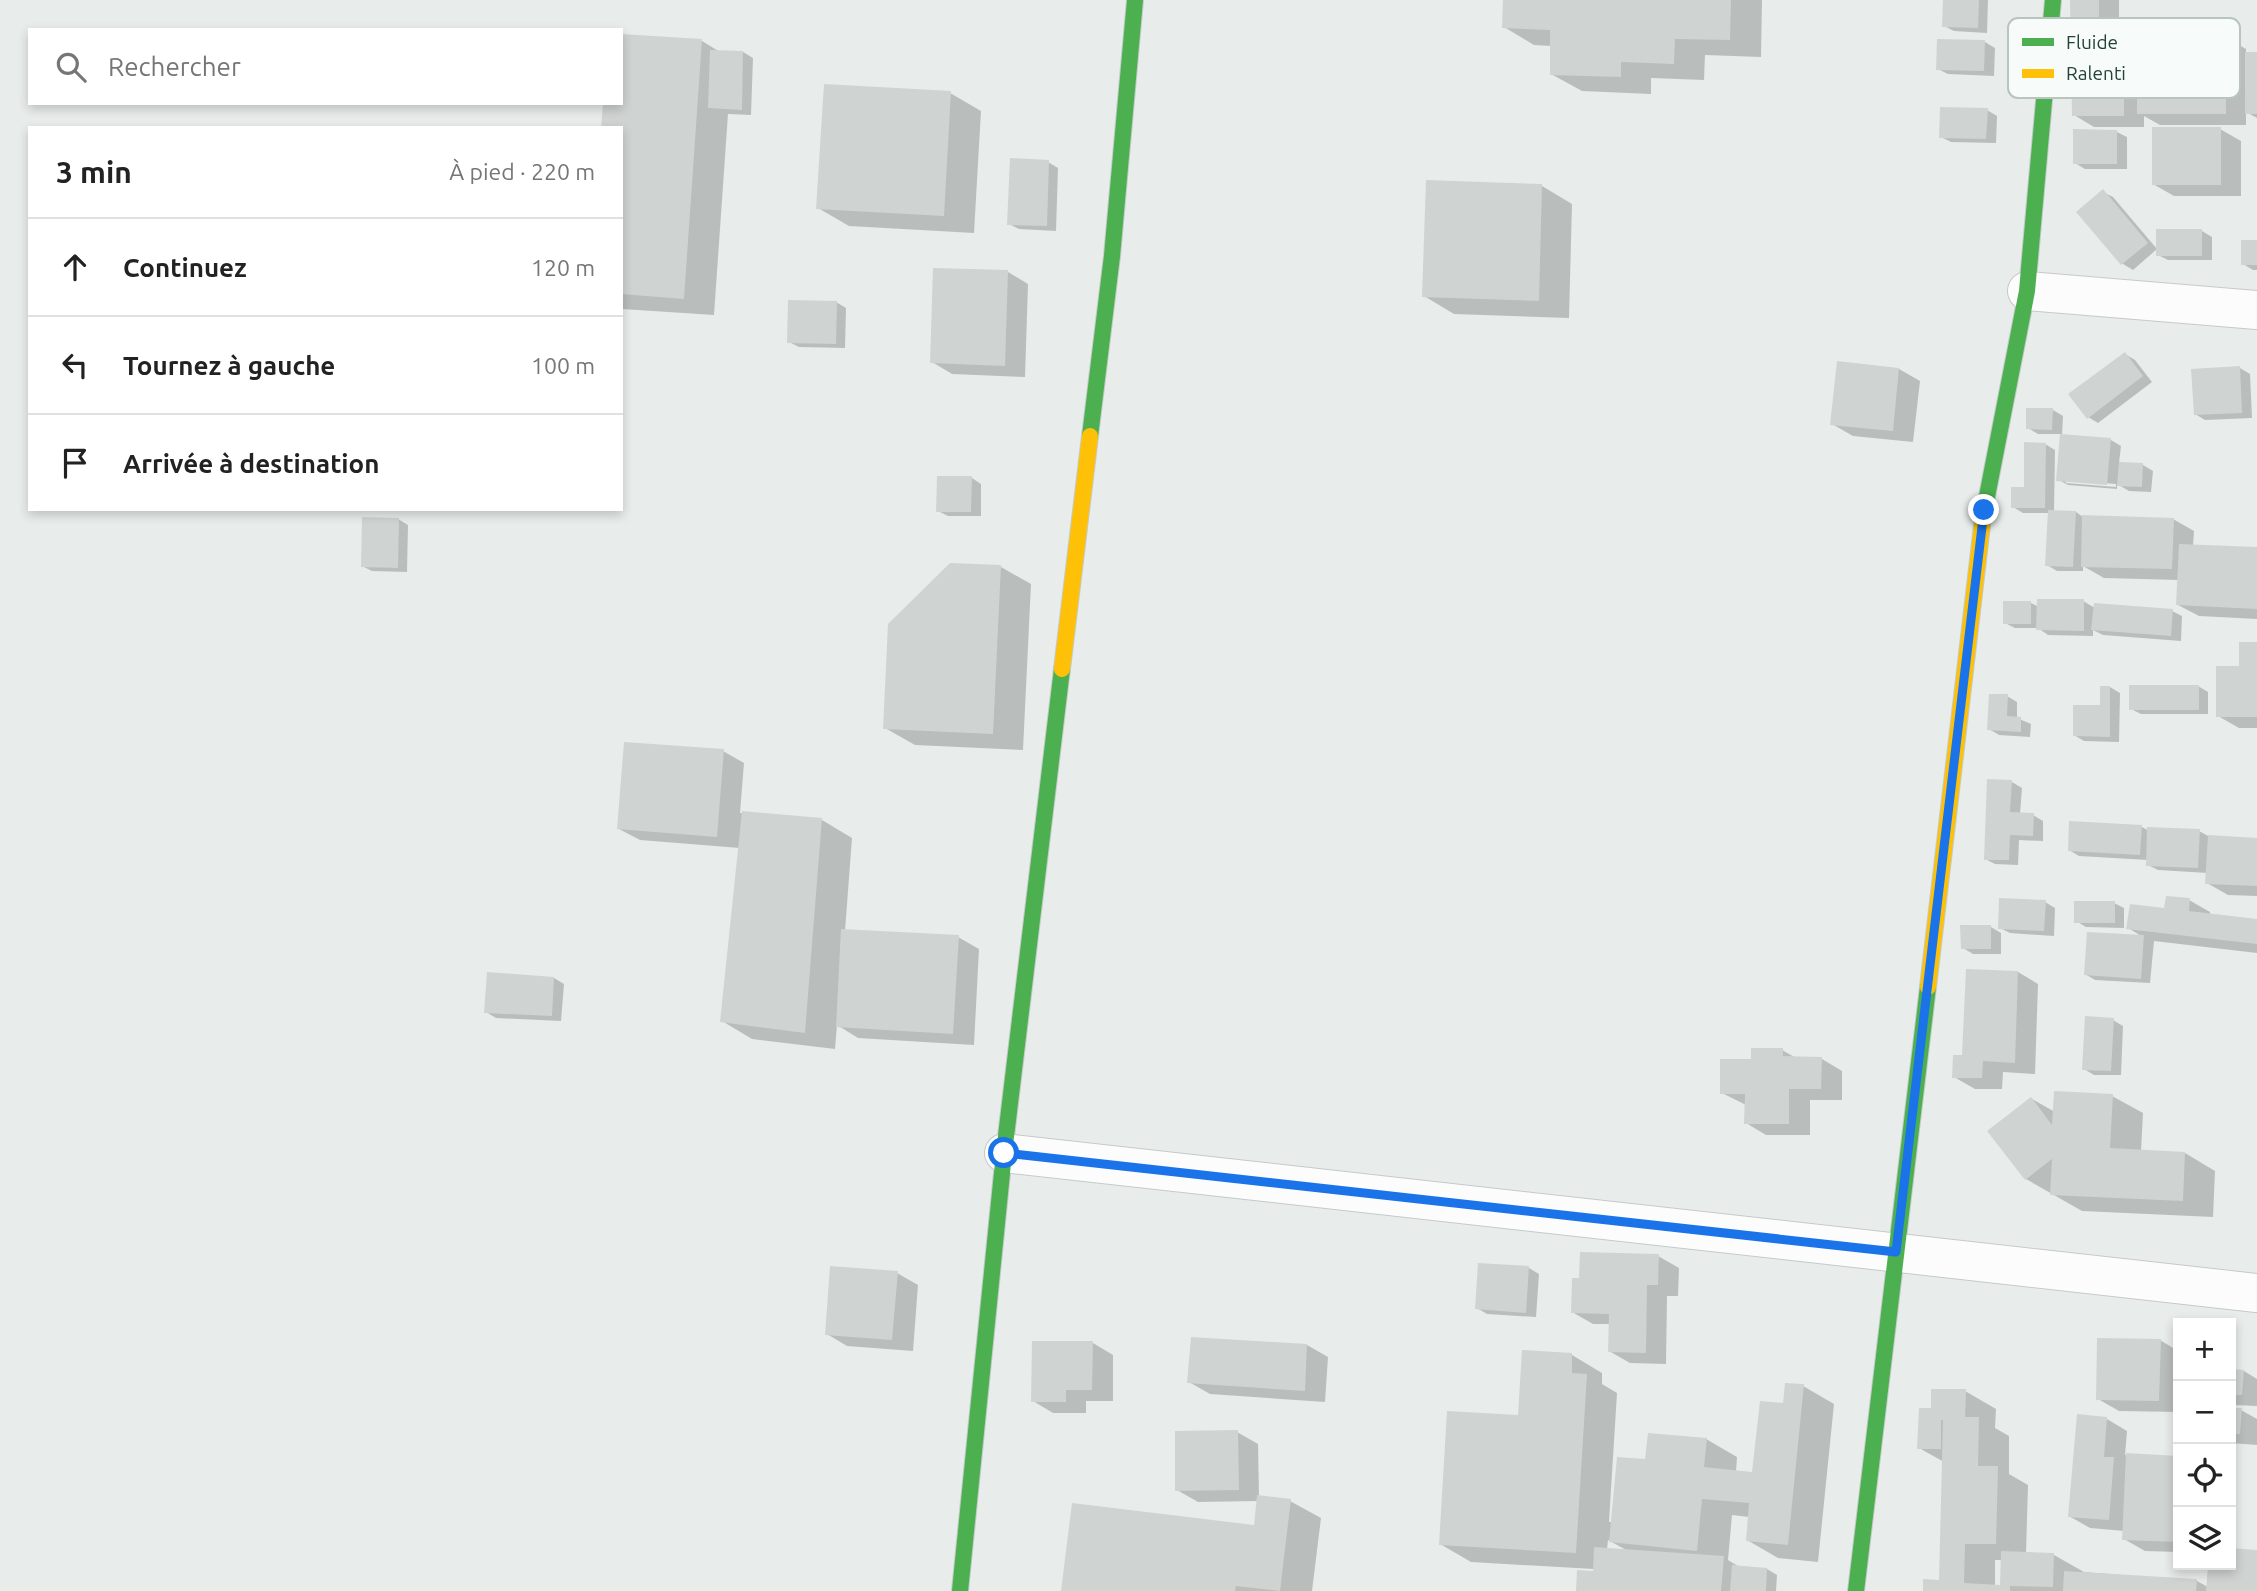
<!DOCTYPE html>
<html lang="fr">
<meta charset="utf-8">
<style>
body{margin:0;font-family:Ubuntu,sans-serif;background:#f6f6f6;color:#222}
.controls{position:absolute;right:21px;bottom:21px;display:grid;overflow:hidden;border-radius:0px;box-shadow:0 4px 10px #0003}
.controls button{width:63px;height:63px;display:grid;place-items:center;padding:0;border:0;border-bottom:2px solid #e0e0e0;background:#fff;color:#222;font:35px sans-serif}
.stop{position:absolute;width:21px;height:21px;margin:-16px;border:5px solid #1a73e8;border-radius:50%;background:#fff}
.stop.end{background:#1a73e8;border-color:#fff;box-shadow:0 2px 7px #0008}
.list{margin:0;padding:0;list-style:none}
h2{display:flex;justify-content:space-between;align-items:center;height:91px;margin:0;padding:0 28px;font-size:30px}
h2 small{font-size:23px;font-weight:400;color:#767676}
.list li{display:grid;grid-template-columns:46px 1fr auto;gap:21px;align-items:center;box-sizing:border-box;height:98px;padding:0 28px;border-top:2px solid #e0e0e0}
.list b{display:block;font-size:26px;white-space:nowrap}
.list em{font-size:23px;font-style:normal;color:#767676}
.icon{flex:none;width:38px;height:38px;fill:none;stroke:currentColor;stroke-width:2;stroke-linecap:round;stroke-linejoin:round}
.map{position:relative;flex:none;width:2257px;height:1591px;overflow:hidden}
.search{position:absolute;background:#fff;box-shadow:0 4px 10px #0003;left:28px;top:28px;width:595px;height:77px;display:flex;align-items:center;gap:18px;box-sizing:border-box;padding:0 24px;border-radius:0px;color:#767676;font-size:26px}
.panel{position:absolute;background:#fff;box-shadow:0 4px 10px #0003;left:28px;top:126px;width:595px;height:385px;border-radius:0px}
.map>svg:first-child{display:block}
.shadow{fill:#0003;fill-rule:evenodd}
.building{fill:#cfd4d2}
.lines{fill:none;stroke-linecap:round;stroke-linejoin:round}
.street-casing{stroke:#c5cac8;stroke-width:40}
.fast-casing{stroke:#c3cbc8;stroke-width:18}
.slow-casing{stroke:#c3cbc8;stroke-width:18}
.street{stroke:#fcfcfc;stroke-width:38}
.fast{stroke:#4caf50;stroke-width:16}
.slow{stroke:#ffc107;stroke-width:16}
.route{stroke:#1a73e8;stroke-width:9}
.key{fill:#f7fbf9;stroke:#b8c4c0;stroke-width:2}
.key-label{font-size:19px;fill:#24423a}
</style>
<div class="map">
<svg width="2257" height="1591" viewBox="0 0 2257 1591">
<rect width="100%" height="100%" fill="#e8edeb"/>
<path class="shadow" d="M 1505,0 L 1762,0 L 1761,57 L 1705,55 L 1704,80 L 1651,78 L 1651,94 L 1582,91 L 1551,74 L 1552,46 L 1534,45 L 1504,27 Z
M 1945,0 L 1988,0 L 1987,33 L 1954,31 L 1944,26 Z
M 2072,0 L 2119,0 L 2119,20 L 2123,20 L 2144,32 L 2144,37 L 2225,37 L 2246,49 L 2246,53 L 2257,53 L 2257,118 L 2246,112 L 2246,125 L 2160,125 L 2144,116 L 2144,127 L 2094,127 L 2074,115 Z
M 702,41 L 720,52 L 743,52 L 753,58 L 751,115 L 728,114 L 714,315 L 622,309 L 621,103 Z
M 1985,42 L 1995,48 L 1994,76 L 1948,74 L 1938,69 Z
M 950,93 L 981,111 L 974,233 L 849,226 L 818,208 Z
M 1987,110 L 1997,116 L 1996,143 L 1951,142 L 1941,137 Z
M 2220,129 L 2241,141 L 2241,196 L 2174,196 L 2153,184 Z
M 2117,132 L 2127,137 L 2127,169 L 2085,169 L 2075,163 Z
M 1048,162 L 1058,168 L 1056,231 L 1019,229 L 1009,224 Z
M 1542,186 L 1572,204 L 1569,318 L 1454,314 L 1424,296 Z
M 2103,192 L 2113,197 L 2157,249 L 2133,270 L 2123,264 L 2078,212 Z
M 2202,231 L 2212,237 L 2212,260 L 2168,260 L 2158,255 Z
M 2257,242 L 2257,270 L 2253,270 L 2243,264 Z
M 1008,272 L 1028,284 L 1025,377 L 952,374 L 932,362 Z
M 836,302 L 846,308 L 845,348 L 799,347 L 789,342 Z
M 2125,354 L 2135,360 L 2152,382 L 2098,423 L 2088,417 Z
M 1839,363 L 1899,369 L 1920,381 L 1913,442 L 1853,436 L 1832,424 Z
M 2240,368 L 2250,374 L 2252,418 L 2205,420 L 2195,414 Z
M 2053,410 L 2063,416 L 2062,436 L 2111,440 L 2121,446 L 2119,463 L 2143,465 L 2153,471 L 2151,492 L 2129,491 L 2117,484 L 2117,489 L 2068,485 L 2057,479 L 2062,434 L 2038,434 L 2028,428 ZM 2066,480 L 2116,484 L 2116,487 L 2066,483 Z
M 2045,444 L 2055,450 L 2054,512 L 2076,512 L 2083,517 L 2173,519 L 2194,531 L 2193,547 L 2257,549 L 2257,619 L 2199,616 L 2178,605 L 2179,580 L 2104,578 L 2083,566 L 2083,571 L 2057,571 L 2047,565 L 2050,513 L 2023,513 L 2013,507 L 2026,488 Z
M 972,478 L 981,484 L 981,516 L 948,516 L 938,511 Z
M 398,519 L 408,525 L 407,572 L 372,571 L 362,566 Z
M 951,565 L 1001,567 L 1031,584 L 1023,750 L 915,745 L 885,728 Z
M 2083,601 L 2095,608 L 2172,611 L 2182,616 L 2181,641 L 2103,635 L 2093,630 L 2093,636 L 2048,635 L 2038,628 L 2015,628 L 2005,623 L 2031,603 L 2039,607 Z
M 2257,643 L 2257,728 L 2239,728 L 2218,716 L 2241,668 Z
M 2198,686 L 2208,692 L 2208,714 L 2141,714 L 2131,709 Z
M 2102,687 L 2110,687 L 2120,693 L 2119,742 L 2084,741 L 2074,735 L 2102,707 Z
M 2007,696 L 2017,702 L 2017,718 L 2031,724 L 2030,737 L 1999,735 L 1989,729 Z
M 723,751 L 744,763 L 740,813 L 822,820 L 852,838 L 845,931 L 958,937 L 979,949 L 974,1045 L 858,1038 L 837,1025 L 835,1049 L 752,1039 L 722,1021 L 740,848 L 640,840 L 619,829 Z
M 2012,782 L 2022,788 L 2020,814 L 2033,815 L 2043,821 L 2043,841 L 2019,840 L 2018,865 L 1995,864 L 1985,859 Z
M 2071,823 L 2142,827 L 2149,831 L 2199,831 L 2210,837 L 2257,840 L 2257,896 L 2228,895 L 2207,883 L 2208,873 L 2158,870 L 2148,865 L 2148,860 L 2079,856 L 2069,850 Z
M 2189,900 L 2210,912 L 2210,915 L 2257,921 L 2257,953 L 2154,941 L 2150,983 L 2095,980 L 2085,974 L 2143,937 L 2128,928 Z
M 2045,902 L 2055,908 L 2054,936 L 2010,933 L 2000,928 Z
M 2114,903 L 2124,908 L 2124,928 L 2086,927 L 2076,921 Z
M 1991,927 L 2001,933 L 2001,954 L 1973,954 L 1963,948 Z
M 2018,972 L 2038,984 L 2035,1074 L 2003,1072 L 2002,1089 L 1975,1089 L 1954,1077 Z
M 554,978 L 564,984 L 561,1021 L 496,1018 L 486,1012 Z
M 2113,1020 L 2123,1026 L 2121,1075 L 2094,1075 L 2084,1069 Z
M 1782,1050 L 1796,1058 L 1822,1059 L 1842,1071 L 1842,1100 L 1810,1100 L 1810,1135 L 1766,1135 L 1746,1123 L 1746,1105 L 1722,1093 L 1753,1060 Z
M 2112,1096 L 2143,1113 L 2141,1151 L 2185,1153 L 2215,1171 L 2213,1217 L 2082,1211 L 2026,1179 L 2032,1099 L 2055,1112 Z
M 1658,1256 L 1679,1268 L 1678,1296 L 1667,1296 L 1666,1364 L 1630,1363 L 1609,1351 L 1610,1324 L 1593,1324 L 1572,1312 Z
M 1480,1265 L 1529,1268 L 1539,1274 L 1536,1317 L 1487,1314 L 1477,1308 Z
M 897,1273 L 918,1285 L 913,1351 L 847,1346 L 827,1334 Z
M 1192,1339 L 1307,1345 L 1328,1357 L 1325,1402 L 1210,1394 L 1189,1382 Z
M 2160,1340 L 2178,1351 L 2178,1412 L 2119,1411 L 2098,1399 Z
M 1093,1343 L 1113,1355 L 1113,1401 L 1086,1401 L 1086,1413 L 1053,1413 L 1033,1401 Z
M 1572,1355 L 1602,1373 L 1602,1384 L 1617,1393 L 1609,1522 L 1612,1522 L 1646,1461 L 1706,1439 L 1737,1457 L 1736,1472 L 1754,1474 L 1785,1405 L 1803,1386 L 1834,1404 L 1818,1562 L 1778,1558 L 1747,1540 L 1749,1517 L 1732,1515 L 1728,1560 L 1741,1568 L 1767,1569 L 1777,1575 L 1776,1591 L 1578,1591 L 1594,1573 L 1594,1569 L 1471,1562 L 1440,1544 L 1519,1417 ZM 1608,1540 L 1628,1551 L 1607,1550 Z
M 2231,1371 L 2244,1371 L 2257,1379 L 2257,1406 L 2233,1405 L 2233,1410 L 2241,1410 L 2257,1419 L 2257,1445 L 2231,1443 Z
M 1965,1391 L 1996,1409 L 1995,1428 L 2009,1436 L 2009,1474 L 2028,1485 L 2026,1554 L 2054,1555 L 2084,1572 L 2197,1581 L 2208,1587 L 2210,1565 L 2231,1565 L 2231,1550 L 2257,1552 L 2257,1591 L 1924,1591 L 1941,1582 L 1944,1462 L 1919,1448 L 1932,1409 ZM 1995,1560 L 2003,1560 L 2002,1587 L 1995,1586 Z
M 2107,1419 L 2127,1431 L 2125,1455 L 2178,1458 L 2178,1448 L 2178,1552 L 2145,1551 L 2124,1539 L 2124,1531 L 2090,1528 L 2069,1516 Z
M 1237,1432 L 1258,1444 L 1259,1497 L 1290,1501 L 1321,1518 L 1312,1591 L 1063,1591 L 1255,1527 L 1258,1501 L 1198,1502 L 1177,1490 Z"/>
<path class="building" d="M 1503,0 L 1731,0 L 1730,40 L 1675,39 L 1674,64 L 1621,62 L 1621,77 L 1550,75 L 1550,30 L 1502,28 Z
M 1943,0 L 1979,0 L 1978,28 L 1942,27 Z
M 2070,0 L 2099,0 L 2099,18 L 2124,18 L 2124,116 L 2072,116 Z
M 621,34 L 702,39 L 684,299 L 621,294 L 621,128 L 601,128 L 603,103 L 621,103 Z
M 2137,35 L 2226,35 L 2226,114 L 2137,114 Z
M 1937,39 L 1985,40 L 1984,71 L 1936,70 Z
M 710,50 L 743,51 L 742,110 L 708,108 Z
M 2245,52 L 2257,52 L 2257,114 L 2245,114 Z
M 824,84 L 951,91 L 944,216 L 816,209 Z
M 1940,107 L 1988,108 L 1986,139 L 1939,138 Z
M 2152,127 L 2221,127 L 2221,185 L 2152,185 Z
M 2073,129 L 2117,130 L 2117,164 L 2073,164 Z
M 1010,158 L 1049,160 L 1047,226 L 1007,225 Z
M 1426,180 L 1542,184 L 1539,301 L 1422,297 Z
M 2103,189 L 2148,243 L 2121,265 L 2076,212 Z
M 2156,229 L 2202,229 L 2202,256 L 2156,256 Z
M 2241,240 L 2257,240 L 2257,265 L 2241,265 Z
M 933,268 L 1008,270 L 1005,366 L 930,363 Z
M 788,300 L 837,301 L 836,344 L 787,343 Z
M 2125,352 L 2143,376 L 2087,419 L 2068,394 Z
M 1837,361 L 1899,368 L 1893,431 L 1830,425 Z
M 2240,366 L 2242,413 L 2194,415 L 2191,369 Z
M 2026,408 L 2053,408 L 2052,430 L 2026,429 Z
M 2060,434 L 2111,438 L 2107,485 L 2056,481 Z
M 2024,442 L 2046,443 L 2045,508 L 2011,508 L 2011,487 L 2024,487 Z
M 2119,462 L 2143,463 L 2142,487 L 2117,486 Z
M 937,476 L 972,476 L 971,512 L 936,512 Z
M 2048,510 L 2076,511 L 2073,567 L 2045,566 Z
M 2082,515 L 2174,518 L 2172,569 L 2081,567 Z
M 362,517 L 399,518 L 398,568 L 361,567 Z
M 2179,544 L 2257,547 L 2257,609 L 2176,605 Z
M 950,563 L 1001,565 L 993,734 L 883,729 L 888,624 Z
M 2037,599 L 2084,599 L 2084,631 L 2036,630 Z
M 2003,601 L 2031,601 L 2031,624 L 2003,624 Z
M 2094,603 L 2173,609 L 2171,636 L 2091,630 Z
M 2239,642 L 2257,642 L 2257,717 L 2216,717 L 2216,666 L 2239,666 Z
M 2129,685 L 2199,685 L 2199,710 L 2129,710 Z
M 2100,686 L 2110,686 L 2110,737 L 2073,736 L 2073,705 L 2100,705 Z
M 1989,694 L 2008,694 L 2007,716 L 2021,717 L 2021,732 L 1987,730 Z
M 624,742 L 724,749 L 717,837 L 617,829 Z
M 1987,779 L 2012,780 L 2010,812 L 2034,813 L 2033,836 L 2010,835 L 2009,860 L 1984,860 Z
M 742,811 L 822,818 L 805,1033 L 720,1022 Z
M 2069,821 L 2142,825 L 2140,855 L 2068,851 Z
M 2147,827 L 2200,829 L 2198,868 L 2146,866 Z
M 2208,835 L 2257,838 L 2257,886 L 2205,884 Z
M 2166,896 L 2190,898 L 2189,911 L 2257,919 L 2257,944 L 2126,929 L 2130,904 L 2164,908 Z
M 1999,898 L 2046,900 L 2044,931 L 1998,929 Z
M 2074,901 L 2115,901 L 2115,923 L 2074,923 Z
M 1960,925 L 1991,925 L 1991,949 L 1961,949 Z
M 841,929 L 959,935 L 953,1034 L 836,1027 Z
M 2087,932 L 2144,935 L 2141,979 L 2084,975 Z
M 1966,969 L 2018,971 L 2015,1063 L 1983,1061 L 1982,1078 L 1952,1078 L 1953,1055 L 1962,1055 Z
M 487,972 L 554,977 L 552,1016 L 484,1013 Z
M 2085,1016 L 2114,1018 L 2111,1071 L 2082,1070 Z
M 1751,1048 L 1783,1048 L 1783,1056 L 1822,1057 L 1821,1089 L 1789,1089 L 1789,1124 L 1744,1124 L 1745,1094 L 1720,1094 L 1720,1059 L 1751,1059 Z
M 2054,1091 L 2113,1094 L 2110,1148 L 2185,1152 L 2183,1201 L 2050,1195 L 2052,1159 L 2025,1180 L 1987,1131 L 2031,1097 L 2052,1125 Z
M 1580,1252 L 1659,1254 L 1658,1285 L 1647,1285 L 1646,1353 L 1608,1352 L 1609,1314 L 1571,1313 L 1572,1278 L 1579,1278 Z
M 1478,1263 L 1529,1266 L 1526,1313 L 1475,1309 Z
M 830,1266 L 898,1271 L 892,1340 L 825,1335 Z
M 1191,1337 L 1307,1344 L 1305,1391 L 1187,1383 Z
M 2097,1338 L 2161,1339 L 2159,1401 L 2096,1400 Z
M 1032,1341 L 1093,1341 L 1092,1390 L 1066,1390 L 1066,1402 L 1031,1402 Z
M 1522,1350 L 1572,1353 L 1572,1373 L 1587,1374 L 1576,1553 L 1439,1545 L 1447,1411 L 1518,1415 Z
M 2231,1369 L 2244,1370 L 2242,1395 L 2231,1395 Z
M 1785,1383 L 1804,1384 L 1788,1545 L 1746,1541 L 1749,1503 L 1702,1499 L 1697,1551 L 1609,1542 L 1617,1457 L 1645,1459 L 1648,1433 L 1707,1438 L 1704,1467 L 1752,1472 L 1760,1401 L 1783,1403 Z
M 1931,1389 L 1966,1389 L 1965,1417 L 1979,1417 L 1978,1466 L 1998,1466 L 1996,1544 L 1965,1544 L 1964,1583 L 2000,1585 L 2001,1551 L 2054,1553 L 2053,1587 L 2010,1586 L 2010,1591 L 1923,1591 L 1923,1579 L 1939,1580 L 1943,1420 L 1941,1420 L 1941,1449 L 1917,1449 L 1919,1408 L 1931,1408 Z
M 2231,1408 L 2242,1408 L 2240,1434 L 2231,1434 Z
M 2077,1414 L 2107,1417 L 2104,1457 L 2114,1457 L 2109,1520 L 2068,1517 Z
M 1238,1430 L 1239,1490 L 1175,1491 L 1175,1431 Z
M 2126,1453 L 2178,1456 L 2178,1542 L 2122,1540 Z
M 1257,1495 L 1291,1499 L 1280,1591 L 1236,1586 L 1235,1591 L 1061,1591 L 1072,1503 L 1254,1525 Z
M 1594,1547 L 1724,1556 L 1721,1591 L 1576,1591 L 1577,1570 L 1593,1571 Z
M 2231,1548 L 2257,1550 L 2257,1591 L 2206,1591 L 2208,1565 L 2231,1565 Z
M 1732,1565 L 1767,1568 L 1766,1591 L 1730,1591 Z
M 2064,1571 L 2197,1579 L 2196,1591 L 2063,1591 Z"/>
<g class="lines">
<defs>
<path id="street" d="M 2027,291 L 2257,310
M 1004,1153 L 2257,1293"/>
<path id="fast" d="M 1090,436 L 1112,256 L 1135,0
M 1983,517 L 2027,291 L 2053,0
M 960,1591 L 1004,1153 L 1062,669
M 1856,1591 L 1928,987"/>
<path id="slow" d="M 1062,669 L 1090,436
M 1928,987 L 1983,517"/>
</defs>
<use href="#street" class="street-casing"/>
<use href="#fast" class="fast-casing"/>
<use href="#slow" class="slow-casing"/>
<use href="#street" class="street"/>
<use href="#fast" class="fast"/>
<use href="#slow" class="slow"/>
</g>
<g class="lines">
<path class="route" d="M 1004,1153 L 1896,1252 L 1984,510"/>
</g>
<rect x="2008" y="18" width="232" height="80" rx="10" class="key"/>
<rect x="2022" y="38" width="32" height="8" fill="#4caf50"/>
<rect x="2022" y="69" width="32" height="9" fill="#ffc107"/>
<g class="key-label">
<text x="2066" y="49">Fluide</text>
<text x="2066" y="80">Ralenti</text>
</g>
</svg>
<div class="controls">
<button>+</button>
<button>−</button>
<button><svg class="icon" aria-label="locate" viewBox="0 0 24 24"><circle cx="12" cy="12" r="6"/><path d="M12 2v4M12 18v4M2 12h4M18 12h4"/></svg></button>
<button><svg class="icon" aria-label="layers" viewBox="0 0 24 24"><path d="M12 4l9 5-9 5-9-5zM3 14l9 5 9-5"/></svg></button>
</div>
<div class="stop" style="left:1004px;top:1153px"></div>
<div class="stop end" style="left:1984px;top:510px"></div>
<div class="search"><svg class="icon" aria-label="search" viewBox="0 0 24 24"><circle cx="10" cy="10" r="6"/><path d="M15 15l6 6"/></svg>Rechercher</div>
<section class="panel">
<h2>3 min<small>À pied · 220 m</small></h2>
<ul class="list">
<li><svg class="icon" aria-label="ahead" viewBox="0 0 24 24"><path d="M12 20V5M6 11l6-6 6 6"/></svg><div><b>Continuez</b></div><em>120 m</em></li>
<li><svg class="icon" aria-label="left" viewBox="0 0 24 24"><path d="M17 20v-9H6M10 6l-5 5 5 5"/></svg><div><b>Tournez à gauche</b></div><em>100 m</em></li>
<li><svg class="icon" aria-label="arrive" viewBox="0 0 24 24"><path d="M6 21V4h12l-3 4 3 4H6"/></svg><div><b>Arrivée à destination</b></div></li>
</ul>
</section>
</div>
